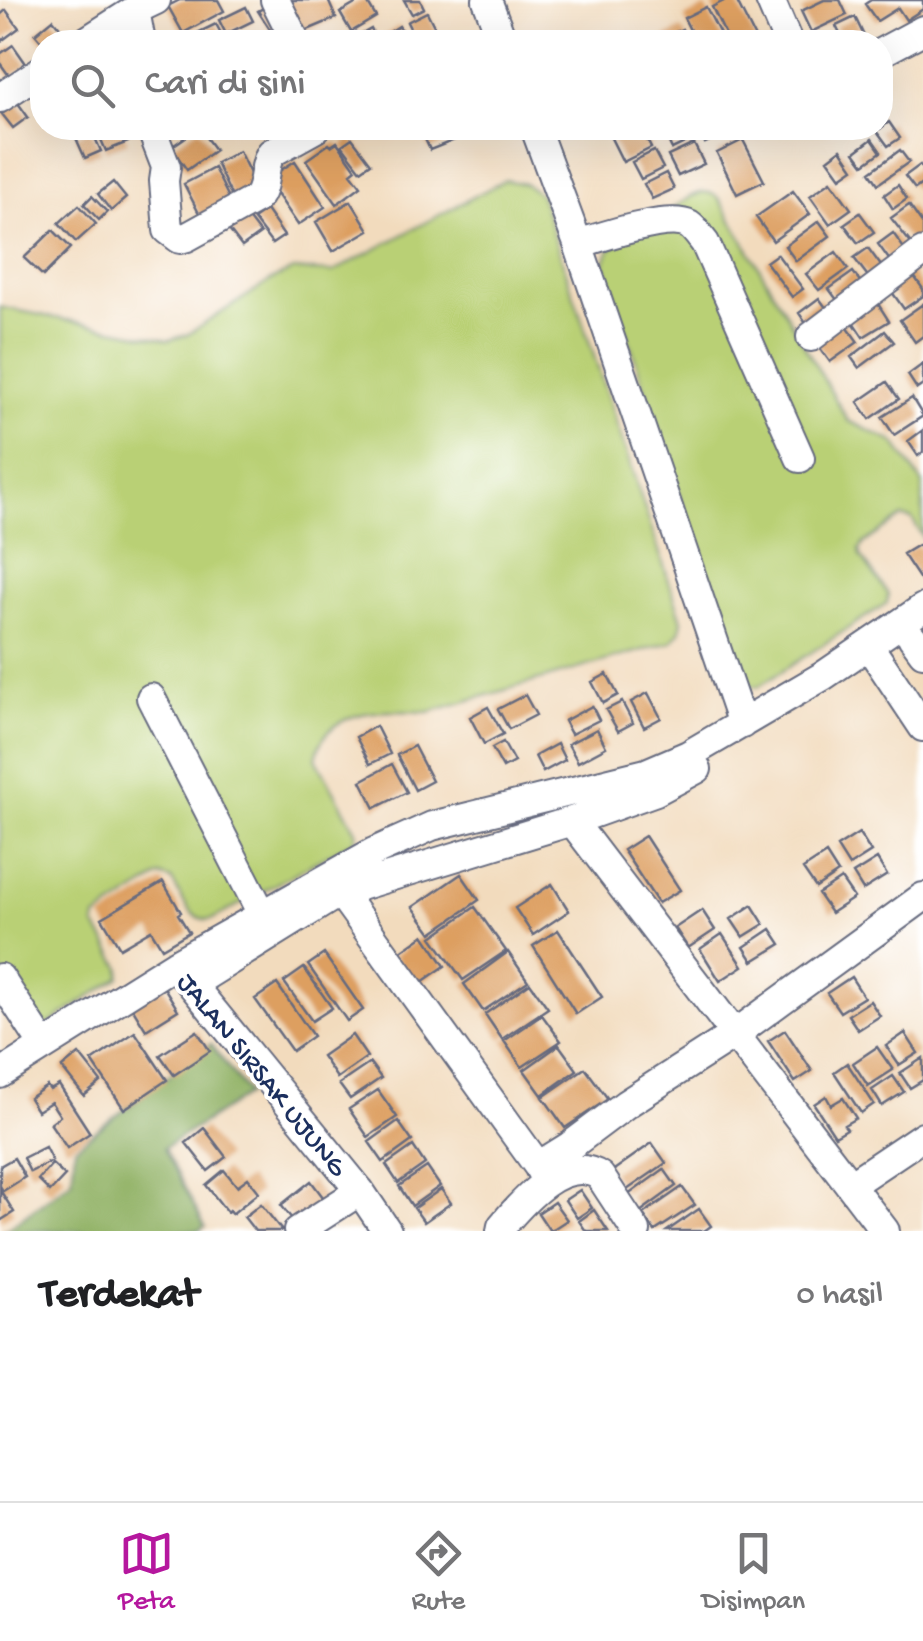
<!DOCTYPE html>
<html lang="id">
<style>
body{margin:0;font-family:"Gochi Hand",sans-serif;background:#f2f2f2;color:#202124}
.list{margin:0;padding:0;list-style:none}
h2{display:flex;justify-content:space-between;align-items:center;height:130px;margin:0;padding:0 40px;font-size:42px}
h2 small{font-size:32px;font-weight:400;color:#757577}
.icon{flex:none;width:55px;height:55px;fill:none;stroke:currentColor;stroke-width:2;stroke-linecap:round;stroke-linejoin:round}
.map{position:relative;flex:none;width:923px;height:1231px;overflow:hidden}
.search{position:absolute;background:#fff;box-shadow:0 10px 40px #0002;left:30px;right:30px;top:30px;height:110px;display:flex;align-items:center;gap:25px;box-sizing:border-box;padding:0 35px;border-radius:40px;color:#757577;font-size:38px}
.sheet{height:270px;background:#fff}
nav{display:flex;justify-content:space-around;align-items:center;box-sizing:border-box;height:140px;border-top:2px solid #e0e0e0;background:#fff;font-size:28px;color:#757577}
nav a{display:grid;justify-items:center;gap:5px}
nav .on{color:#b5179e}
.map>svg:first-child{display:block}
.green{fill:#b9d075;stroke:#6a806a;stroke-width:2.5}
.forest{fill:#92b266;stroke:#567062;stroke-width:2.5}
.building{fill:#dd9f61}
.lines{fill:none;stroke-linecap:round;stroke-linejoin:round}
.minor-casing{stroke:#666b7f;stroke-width:32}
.minor{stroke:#fff;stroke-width:28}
.labels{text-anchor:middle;stroke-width:8;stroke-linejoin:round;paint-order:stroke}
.street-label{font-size:28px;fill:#1b2f5e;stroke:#fff}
</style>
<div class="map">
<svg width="923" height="1231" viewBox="0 0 923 1231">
<rect width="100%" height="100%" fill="#fff"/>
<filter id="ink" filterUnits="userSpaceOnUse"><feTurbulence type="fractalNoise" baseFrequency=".01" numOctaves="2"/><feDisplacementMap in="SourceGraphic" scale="20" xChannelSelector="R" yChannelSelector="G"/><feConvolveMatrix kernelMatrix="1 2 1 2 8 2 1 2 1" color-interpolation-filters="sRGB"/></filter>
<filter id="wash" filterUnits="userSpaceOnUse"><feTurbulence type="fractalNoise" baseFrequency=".0048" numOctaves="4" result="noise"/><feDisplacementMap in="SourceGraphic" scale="40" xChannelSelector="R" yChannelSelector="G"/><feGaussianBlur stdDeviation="2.25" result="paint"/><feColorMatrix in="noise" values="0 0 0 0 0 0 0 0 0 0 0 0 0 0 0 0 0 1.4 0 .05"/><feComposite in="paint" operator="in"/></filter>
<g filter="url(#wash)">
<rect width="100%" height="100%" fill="#f2dbbd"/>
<path class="green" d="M 505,180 L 525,184 L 540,194 L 682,620 L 680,632 L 671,642 L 429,712 C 388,711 326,704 316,758 L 357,833 L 355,840 L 213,919 C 190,923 182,898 172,880 L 160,876 L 96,918 L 95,925 L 121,968 L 120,977 L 49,1024 L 40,1025 L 0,970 L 0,307 L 169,340 L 187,335 L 273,279 L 293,270 L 333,272 Z
M 703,192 L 710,193 L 719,198 L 848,421 L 894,442 L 923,484 L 923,537 L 912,519 L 902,517 L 864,543 L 860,549 L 861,556 L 888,594 L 887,603 L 758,687 L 744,684 L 738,677 L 604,263 L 610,249 L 692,196 Z"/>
<path class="forest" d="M 211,1044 L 248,1094 L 164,1148 L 205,1227 L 198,1231 L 4,1231 L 72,1180 L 75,1147 Z"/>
<g id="blocks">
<path class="building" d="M 180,0 L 218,0 L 224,11 L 183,33 L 168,6 Z
M 283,0 L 328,0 L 336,18 L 298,34 Z
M 362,0 L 366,0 L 376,17 L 351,32 L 340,13 Z
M 404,0 L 420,0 L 424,8 L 412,14 Z
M 726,0 L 736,0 L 757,42 L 729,42 L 712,7 Z
M 824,0 L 840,0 L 847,15 L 811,32 L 801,11 Z
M 871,0 L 923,0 L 923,9 L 906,20 L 898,8 L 877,21 L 865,4 Z
M 269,5 L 292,42 L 278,42 L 258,11 Z
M 246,7 L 253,21 L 226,34 L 219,20 Z
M 706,7 L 723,40 L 718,42 L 696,42 L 684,18 Z
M 6,10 L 19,28 L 0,42 L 0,15 Z
M 427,12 L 438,34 L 417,42 L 407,22 Z
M 855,17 L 864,36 L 852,42 L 844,42 L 836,26 Z
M 53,19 L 72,42 L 42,42 L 35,34 Z
M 216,24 L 223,37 L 213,42 L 197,42 L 193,35 Z
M 399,26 L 409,42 L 389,42 L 385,35 Z
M 371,29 L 378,42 L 348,42 Z
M 682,29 L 689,42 L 655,42 Z
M 13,45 L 27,65 L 10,77 L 0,63 L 0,54 Z
M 18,103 L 28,117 L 13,128 L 2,114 Z
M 889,122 L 900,138 L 888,146 L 877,131 Z
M 96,128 L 122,128 L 128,142 L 106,151 Z
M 199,128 L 215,150 L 187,170 L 171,147 Z
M 420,128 L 458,128 L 462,137 L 430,150 Z
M 632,128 L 641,128 L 651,148 L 623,162 L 611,138 Z
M 662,128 L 687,128 L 693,139 L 672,149 Z
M 698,128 L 724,128 L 727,133 L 705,143 Z
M 91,129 L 101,151 L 85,158 L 75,136 Z
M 352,138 L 371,163 L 361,170 L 342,145 Z
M 872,139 L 881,152 L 864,164 L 855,152 Z
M 743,140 L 764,181 L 737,194 L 717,153 Z
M 337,142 L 356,169 L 351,173 L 361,186 L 337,204 L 306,160 L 329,144 L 331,146 Z
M 694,144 L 704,164 L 678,176 L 668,156 Z
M 841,149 L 854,168 L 841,177 L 828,159 Z
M 900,150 L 909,162 L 878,184 L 870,172 Z
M 239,151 L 257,188 L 233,199 L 216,163 Z
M 654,151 L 663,168 L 641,179 L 632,162 Z
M 295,161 L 325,207 L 298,225 L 267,179 Z
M 920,165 L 923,169 L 923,183 L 915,189 L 905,176 Z
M 214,168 L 233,206 L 203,221 L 184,184 Z
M 666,173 L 674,189 L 652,199 L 644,184 Z
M 831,181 L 851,209 L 830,224 L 810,196 Z
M 113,182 L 126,198 L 111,211 L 98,194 Z
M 898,185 L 907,199 L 893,209 L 884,195 Z
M 793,191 L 810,214 L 773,241 L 756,217 Z
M 92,196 L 107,212 L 99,220 L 84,204 Z
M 351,201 L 369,230 L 333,251 L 316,222 Z
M 79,205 L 96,224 L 76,242 L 59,223 Z
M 909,205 L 923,225 L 923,239 L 913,246 L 891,218 Z
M 266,210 L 284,236 L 272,244 L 253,219 Z
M 860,213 L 874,232 L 858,243 L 844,224 Z
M 247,217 L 260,234 L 242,247 L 229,230 Z
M 819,221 L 830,236 L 796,261 L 785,246 Z
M 53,230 L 71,248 L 43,276 L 24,258 Z
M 893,233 L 908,254 L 893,265 L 878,244 Z
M 868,248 L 887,274 L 873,283 L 854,258 Z
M 836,252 L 848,269 L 819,290 L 806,274 Z
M 777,254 L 803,289 L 792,297 L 766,262 Z
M 909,269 L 923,289 L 923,296 L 904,309 L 887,285 Z
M 853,272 L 867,291 L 843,308 L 829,289 Z
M 873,296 L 889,321 L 863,337 L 847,313 Z
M 819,298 L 832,316 L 811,331 L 799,313 Z
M 923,304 L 923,336 L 915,342 L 900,320 Z
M 843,321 L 858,342 L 830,362 L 815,341 Z
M 885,331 L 894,342 L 859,368 L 851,357 Z
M 923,364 L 923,385 L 917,389 L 908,375 Z
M 887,382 L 899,399 L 870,419 L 858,402 Z
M 912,398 L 923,416 L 894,435 L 882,417 Z
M 923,430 L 923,452 L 918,456 L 908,441 Z
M 918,545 L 923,552 L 923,584 L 903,554 Z
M 607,674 L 618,695 L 603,703 L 592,682 Z
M 648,693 L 661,718 L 644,727 L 631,702 Z
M 525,695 L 536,715 L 509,729 L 498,709 Z
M 622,702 L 633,723 L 618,731 L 606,710 Z
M 592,706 L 599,720 L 571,734 L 564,721 Z
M 488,707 L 503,734 L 484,744 L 470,717 Z
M 376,726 L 390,754 L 370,764 L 356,737 Z
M 597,729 L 606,747 L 578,762 L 568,744 Z
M 503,742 L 514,762 L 503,768 L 492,748 Z
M 557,744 L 565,760 L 543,772 L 535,756 Z
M 414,746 L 432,781 L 415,790 L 397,755 Z
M 392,764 L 407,792 L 375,808 L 361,781 Z
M 859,833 L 871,852 L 849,866 L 837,847 Z
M 645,836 L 680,890 L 658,903 L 623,850 Z
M 826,854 L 838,873 L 816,888 L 803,869 Z
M 877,859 L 887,875 L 863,890 L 853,874 Z
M 461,874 L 479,900 L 432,933 L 413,907 Z
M 841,879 L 854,898 L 831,913 L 818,894 Z
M 163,882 L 181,912 L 178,914 L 189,932 L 162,948 L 151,930 L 120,948 L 102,918 Z
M 552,884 L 569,911 L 533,935 L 515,908 Z
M 752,905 L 764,924 L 743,937 L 731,919 Z
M 475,907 L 506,951 L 463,980 L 432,937 Z
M 702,910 L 715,930 L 688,948 L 675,928 Z
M 771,929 L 781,944 L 753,961 L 744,947 Z
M 558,930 L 602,997 L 576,1014 L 533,946 Z
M 722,934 L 743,966 L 720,981 L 700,949 Z
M 424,935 L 445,966 L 416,986 L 394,956 Z
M 508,952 L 528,981 L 483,1011 L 464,984 Z
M 324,954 L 363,1010 L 347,1021 L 308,965 Z
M 304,968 L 332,1008 L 312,1021 L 284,982 Z
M 851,977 L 864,997 L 840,1012 L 827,993 Z
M 530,983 L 548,1008 L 502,1039 L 485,1014 Z
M 162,984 L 178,1010 L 146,1030 L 130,1004 Z
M 277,984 L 313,1036 L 292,1051 L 255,999 Z
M 870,1001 L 880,1016 L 858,1030 L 848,1015 Z
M 542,1015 L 561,1041 L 522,1067 L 504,1041 Z
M 785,1030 L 812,1071 L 795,1082 L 768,1041 Z
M 197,1031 L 210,1051 L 174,1075 L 160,1055 Z
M 135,1032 L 167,1080 L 124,1109 L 92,1061 Z
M 905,1033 L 918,1053 L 899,1065 L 886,1046 Z
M 352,1035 L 367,1057 L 337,1078 L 322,1056 Z
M 559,1045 L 577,1070 L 542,1095 L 524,1070 Z
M 877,1047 L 893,1070 L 868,1086 L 853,1063 Z
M 79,1054 L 101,1082 L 84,1096 L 62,1068 Z
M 923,1058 L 923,1080 L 910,1088 L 900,1073 Z
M 370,1063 L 381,1078 L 350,1099 L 339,1084 Z
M 847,1063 L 874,1104 L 861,1113 L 834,1072 Z
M 585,1068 L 608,1099 L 565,1128 L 543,1097 Z
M 893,1076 L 904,1092 L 882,1106 L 872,1090 Z
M 59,1085 L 90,1133 L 67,1148 L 50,1123 L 60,1116 L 51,1102 L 37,1111 L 29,1098 L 47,1086 L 50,1090 Z
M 378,1090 L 397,1117 L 368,1137 L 349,1109 Z
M 826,1096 L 831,1105 L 843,1098 L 856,1118 L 844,1125 L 847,1129 L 835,1136 L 814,1104 Z
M 398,1121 L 412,1141 L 383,1162 L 369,1142 Z
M 204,1128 L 226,1157 L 208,1171 L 186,1143 Z
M 652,1143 L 666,1163 L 624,1192 L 611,1172 Z
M 413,1146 L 425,1164 L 398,1183 L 386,1165 Z
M 45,1147 L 52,1161 L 30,1172 L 23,1158 Z
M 14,1158 L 25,1177 L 3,1191 L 0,1186 L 0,1166 Z
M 52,1164 L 65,1176 L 50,1192 L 38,1180 Z
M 427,1167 L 440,1186 L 412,1206 L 399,1186 Z
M 664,1169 L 676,1186 L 640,1212 L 628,1195 Z
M 224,1170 L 237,1186 L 248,1178 L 259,1192 L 232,1214 L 229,1210 L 227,1212 L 206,1185 Z
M 311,1181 L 326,1201 L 296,1224 L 281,1205 Z
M 682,1187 L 695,1205 L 655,1231 L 643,1214 Z
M 441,1189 L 451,1203 L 424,1222 L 414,1208 Z
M 0,1190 L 14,1212 L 0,1221 Z
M 580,1190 L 592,1208 L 577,1218 L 565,1200 Z
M 554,1202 L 567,1220 L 550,1231 L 538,1213 Z
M 261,1204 L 282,1231 L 255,1231 L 244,1217 Z
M 699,1209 L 711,1226 L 704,1231 L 667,1231 Z
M 594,1210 L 608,1231 L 586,1231 L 579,1221 Z"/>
</g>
</g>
<g filter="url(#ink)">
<use href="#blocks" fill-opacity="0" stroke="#666b7f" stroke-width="2.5"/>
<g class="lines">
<defs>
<path id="minor" d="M 275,0 L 296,42
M 487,0 L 503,42
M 770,0 L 788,42
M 135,10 L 141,42
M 85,42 L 135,10 L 156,0
M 880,53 L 923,30
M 0,98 L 42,70
M 151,128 L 166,167 L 164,181 L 168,230 L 180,239 L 187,237 L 256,199 C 267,187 262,167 271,153 L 316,128
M 535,128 L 578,244 L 742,724
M 578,244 C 600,237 669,214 689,225 C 695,229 700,237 705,243 L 800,458
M 811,337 L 923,252
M 912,637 L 923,652
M 877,658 L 923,727
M 151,698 L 262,914
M 572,821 L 885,1231
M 340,892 L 538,1166 L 546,1181
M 179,969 L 360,1191 L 387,1231
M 0,978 L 44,1046
M 192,984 L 340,892 L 572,821 L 656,791 L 697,769
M 0,1074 L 175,964 L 374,852 L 432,826 L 646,773 L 688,755 L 823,676 L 923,608
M 538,1166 L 570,1146 L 626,1104 L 735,1034 L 923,897
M 850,1185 L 923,1136
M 298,1231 L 360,1191
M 501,1231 L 502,1226 C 523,1201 565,1153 600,1176 L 636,1231"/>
</defs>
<use href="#minor" class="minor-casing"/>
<use href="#minor" class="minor"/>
</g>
</g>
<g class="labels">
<g class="street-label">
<text transform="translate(264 1073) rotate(51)" y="10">JALAN SIRSAK UJUNG</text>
</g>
</g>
</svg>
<div class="search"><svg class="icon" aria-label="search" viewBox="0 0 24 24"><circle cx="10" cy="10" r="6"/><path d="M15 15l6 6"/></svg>Cari di sini</div>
</div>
<section class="sheet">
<h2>Terdekat<small>0 hasil</small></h2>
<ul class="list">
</ul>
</section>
<nav>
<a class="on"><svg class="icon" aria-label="map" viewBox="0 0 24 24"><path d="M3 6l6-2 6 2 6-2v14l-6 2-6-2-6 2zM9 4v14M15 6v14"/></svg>Peta</a>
<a><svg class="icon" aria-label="directions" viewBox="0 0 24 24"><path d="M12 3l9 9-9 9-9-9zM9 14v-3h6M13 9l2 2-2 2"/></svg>Rute</a>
<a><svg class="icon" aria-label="saved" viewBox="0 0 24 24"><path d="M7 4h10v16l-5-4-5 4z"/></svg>Disimpan</a>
</nav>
